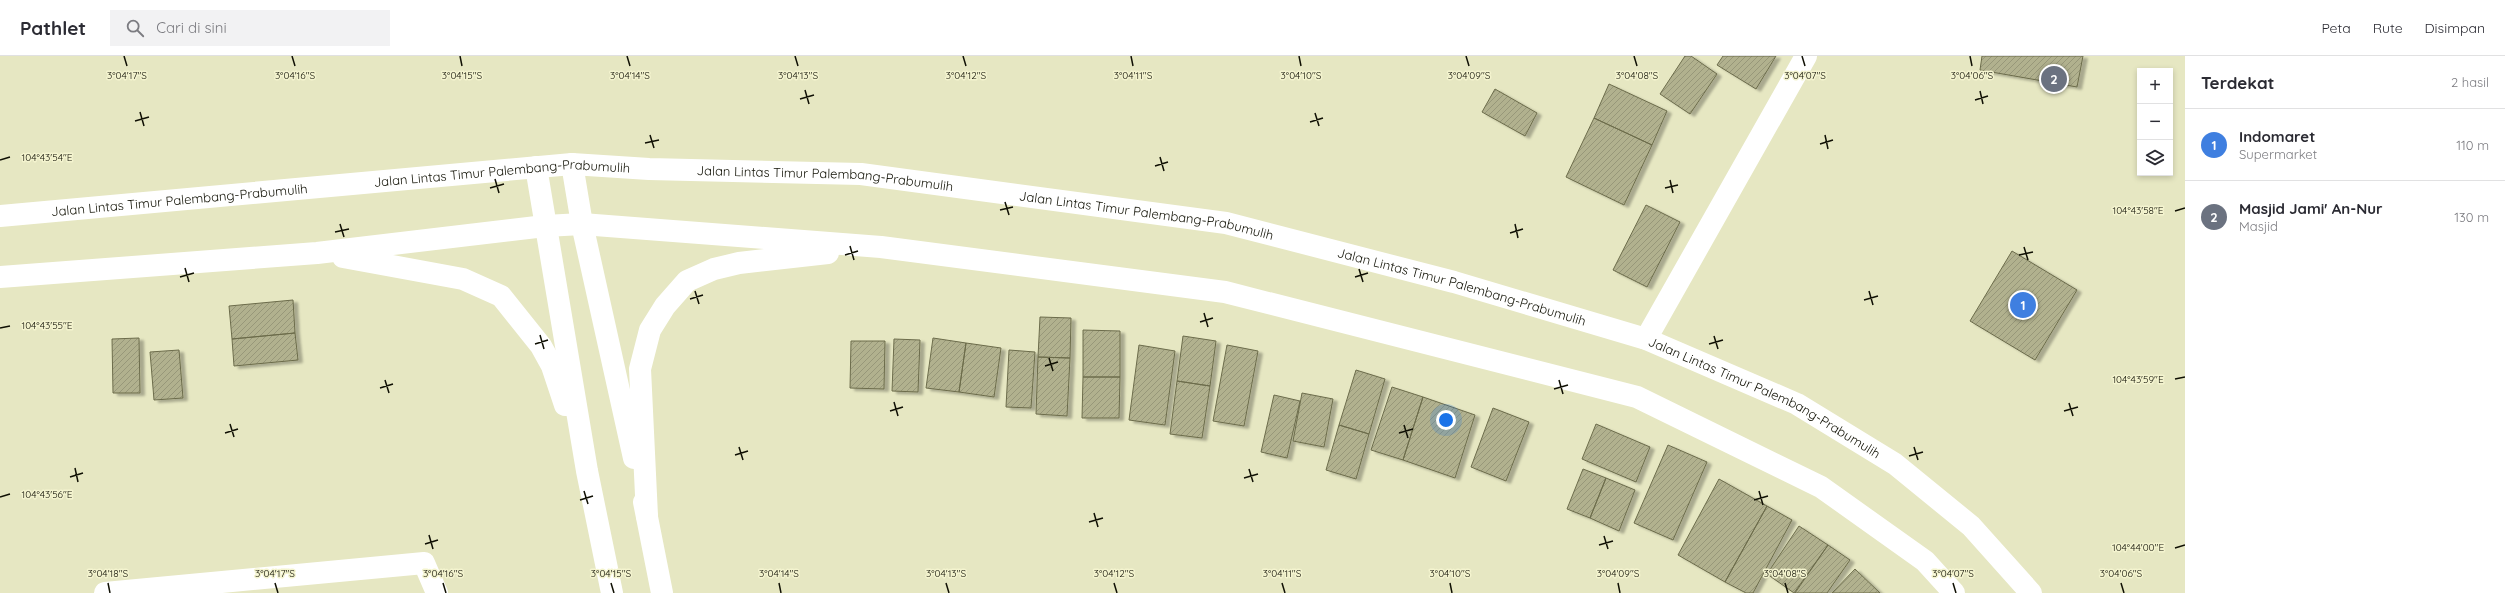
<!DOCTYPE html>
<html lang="id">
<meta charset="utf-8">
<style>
body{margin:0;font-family:Quicksand,sans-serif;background:#f2f2f3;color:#2b2b33}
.controls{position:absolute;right:12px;top:12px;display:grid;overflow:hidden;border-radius:0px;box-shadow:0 2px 6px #0003}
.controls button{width:36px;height:36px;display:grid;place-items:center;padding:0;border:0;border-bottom:1px solid #e1e1e2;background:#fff;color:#2b2b33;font:20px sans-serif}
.you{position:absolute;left:1446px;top:364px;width:14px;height:14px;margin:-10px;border:3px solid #fff;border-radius:50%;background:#1a73e8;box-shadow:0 0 0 6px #1a73e833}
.badge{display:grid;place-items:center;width:26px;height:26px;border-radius:50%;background:#db2777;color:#fff;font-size:13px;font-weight:700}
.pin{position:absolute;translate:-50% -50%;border:2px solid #fff;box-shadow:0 1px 4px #0006}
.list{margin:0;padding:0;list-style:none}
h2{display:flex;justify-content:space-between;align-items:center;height:52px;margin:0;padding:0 16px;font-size:17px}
h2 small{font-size:13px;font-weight:400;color:#7c7c81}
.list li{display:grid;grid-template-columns:26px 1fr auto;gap:12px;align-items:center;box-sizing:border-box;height:72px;padding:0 16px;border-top:1px solid #e1e1e2}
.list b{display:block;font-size:15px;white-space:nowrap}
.list p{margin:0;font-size:13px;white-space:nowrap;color:#7c7c81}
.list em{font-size:13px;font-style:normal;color:#7c7c81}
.icon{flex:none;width:22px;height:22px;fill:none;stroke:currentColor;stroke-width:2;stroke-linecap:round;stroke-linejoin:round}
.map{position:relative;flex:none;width:2185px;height:537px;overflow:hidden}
header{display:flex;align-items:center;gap:24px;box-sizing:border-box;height:56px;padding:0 20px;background:#fff;border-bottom:1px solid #e1e1e2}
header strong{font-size:19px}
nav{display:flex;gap:22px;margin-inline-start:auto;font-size:14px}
.search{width:280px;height:36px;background:#f2f2f3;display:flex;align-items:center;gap:10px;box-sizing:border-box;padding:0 14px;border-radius:0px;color:#7c7c81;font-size:15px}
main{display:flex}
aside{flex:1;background:#fff}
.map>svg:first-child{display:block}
.building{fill:url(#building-hatch);stroke:#6c6c4b;filter:url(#shadow)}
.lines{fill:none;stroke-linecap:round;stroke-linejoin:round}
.street{stroke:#fff;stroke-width:22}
.highway{stroke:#fff;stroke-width:22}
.ticks{fill:none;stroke:#101004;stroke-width:1.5}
.labels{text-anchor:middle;stroke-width:3;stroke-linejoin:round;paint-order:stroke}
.street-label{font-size:13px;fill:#101004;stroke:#f4f4cf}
.ticks-label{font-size:10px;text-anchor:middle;fill:#101004;stroke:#f4f4cf;stroke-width:3;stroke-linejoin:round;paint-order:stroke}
</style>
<header>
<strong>Pathlet</strong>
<div class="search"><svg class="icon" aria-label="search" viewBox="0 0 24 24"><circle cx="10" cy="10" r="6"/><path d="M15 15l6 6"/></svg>Cari di sini</div>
<nav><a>Peta</a><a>Rute</a><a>Disimpan</a></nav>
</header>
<main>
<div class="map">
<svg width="2185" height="537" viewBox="0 0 2185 537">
<defs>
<pattern id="building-hatch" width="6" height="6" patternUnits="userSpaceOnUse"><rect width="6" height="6" fill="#b1b18e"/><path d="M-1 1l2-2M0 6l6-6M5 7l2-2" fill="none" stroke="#979779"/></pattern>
<filter id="shadow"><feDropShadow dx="4.5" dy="2.5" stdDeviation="1" flood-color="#0004"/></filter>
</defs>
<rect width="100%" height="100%" fill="#e6e7c2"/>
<path class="building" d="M 1685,0 L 1691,0 L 1717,18 L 1690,58 L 1660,38 Z
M 1723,0 L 1776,0 L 1756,33 L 1717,9 Z
M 1982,0 L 2083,0 L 2077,31 L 1980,14 Z
M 1609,28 L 1667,55 L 1652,89 L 1594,62 Z
M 1495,33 L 1537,57 L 1525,80 L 1482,56 Z
M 1594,62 L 1652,89 L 1624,149 L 1566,121 Z
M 1646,149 L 1680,166 L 1647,231 L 1613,214 Z
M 2012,195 L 2077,234 L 2035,304 L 1970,265 Z
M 293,244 L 295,277 L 232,283 L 229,250 Z
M 1040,261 L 1071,262 L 1070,302 L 1038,301 Z
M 1083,274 L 1120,275 L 1120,321 L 1083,321 Z
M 295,277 L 298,304 L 234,310 L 232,283 Z
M 1183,280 L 1216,285 L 1210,330 L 1177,325 Z
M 139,282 L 140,337 L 113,337 L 112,283 Z
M 933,282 L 966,287 L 959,336 L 926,332 Z
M 894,283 L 920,284 L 918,336 L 892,335 Z
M 851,285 L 885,285 L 884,333 L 850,332 Z
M 966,287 L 1001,292 L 994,341 L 959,336 Z
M 1139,289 L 1175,295 L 1165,369 L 1129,364 Z
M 1227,289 L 1258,295 L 1244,370 L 1213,365 Z
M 179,294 L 183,342 L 154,344 L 150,296 Z
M 1009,294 L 1035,296 L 1031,352 L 1006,351 Z
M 1038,301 L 1070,302 L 1067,360 L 1036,358 Z
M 1356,314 L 1385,323 L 1369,378 L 1339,369 Z
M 1083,321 L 1120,321 L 1119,362 L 1082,362 Z
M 1177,325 L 1210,330 L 1202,382 L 1170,378 Z
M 1392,331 L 1423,341 L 1403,404 L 1371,394 Z
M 1302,337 L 1333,343 L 1324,391 L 1293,385 Z
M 1274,339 L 1300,345 L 1287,402 L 1261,396 Z
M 1423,341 L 1475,359 L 1455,422 L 1403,404 Z
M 1493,352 L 1529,366 L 1506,425 L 1471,411 Z
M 1596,368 L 1650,391 L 1636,426 L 1582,403 Z
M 1339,369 L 1369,378 L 1356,423 L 1326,414 Z
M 1668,389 L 1707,406 L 1673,484 L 1634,467 Z
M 1583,413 L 1606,422 L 1590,462 L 1567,453 Z
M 1606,422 L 1635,434 L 1619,475 L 1590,462 Z
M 1719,423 L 1767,450 L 1725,526 L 1678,499 Z
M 1767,450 L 1792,464 L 1753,537 L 1746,537 L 1725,526 Z
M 1799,470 L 1828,489 L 1794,537 L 1767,518 Z
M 1828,489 L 1850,504 L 1827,537 L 1795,537 Z
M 1855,513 L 1880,537 L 1832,537 Z"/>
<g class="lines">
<path class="street" d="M 1646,283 L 1806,0
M 105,537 L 424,507 L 437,537"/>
<g class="highway">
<path d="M 572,108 L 582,168 L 634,402"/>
<path d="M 536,111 L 587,415 L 612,537"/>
<path id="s1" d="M 0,160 L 572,108 L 649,113 L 861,118 L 1226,167 L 1454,226 L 1646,283 L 1797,348 L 1895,408 L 1971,470 L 2031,537"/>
<path d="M 343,201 L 463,223 L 501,240 L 541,290 L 552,310 L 565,349"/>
<path d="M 0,221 L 317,197 L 545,170 L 582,168 L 881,191 L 1225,236 L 1637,341 L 1821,431 L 1925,505 L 1954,537"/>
<path d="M 644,446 L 662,537"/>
<path d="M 647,460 L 640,313 L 650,274 L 665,250 L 687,225 L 714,213 L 739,207 L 828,197"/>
</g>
</g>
<path class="ticks" d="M 124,0 L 127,10M 292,0 L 295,10M 460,0 L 462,10M 627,0 L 630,10M 795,0 L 798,10M 963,0 L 966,10M 1131,0 L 1133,10M 1299,0 L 1301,10M 1466,0 L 1469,10M 1634,0 L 1637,10M 1802,0 L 1805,10M 1970,0 L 1972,10M 805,34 L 809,48M 1980,35 L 1983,48M 800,43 L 814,39M 1975,44 L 1988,40M 140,56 L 144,70M 1315,57 L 1319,70M 135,65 L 149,61M 1310,66 L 1323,62M 650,79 L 654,92M 1825,79 L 1828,93M 645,87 L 659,84M 1820,88 L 1833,84M 1160,101 L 1164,115M 0,104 L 10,101M 1155,110 L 1168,106M 495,123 L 499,137M 1670,124 L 1673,137M 490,132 L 504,128M 1665,132 L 1678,129M 1005,146 L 1009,159M 1000,154 L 1013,151M 2175,155 L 2185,152M 340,168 L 344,181M 1515,168 L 1518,182M 335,176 L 349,173M 1510,177 L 1523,173M 850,190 L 854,204M 2024,191 L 2028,204M 845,199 L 858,195M 2019,199 L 2033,196M 185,212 L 189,226M 1359,213 L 1363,226M 180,221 L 194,217M 1355,221 L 1368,217M 695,235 L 699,248M 1869,235 L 1873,249M 690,243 L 703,239M 1864,244 L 1878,240M 1204,257 L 1208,271M 1200,266 L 1213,262M 0,272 L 10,270M 540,279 L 544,293M 1714,280 L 1718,293M 535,288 L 548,284M 1709,288 L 1723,284M 1049,302 L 1053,315M 1045,310 L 1058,306M 2175,323 L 2185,321M 385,324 L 389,337M 1559,324 L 1563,338M 380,332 L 393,328M 1554,333 L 1568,329M 894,346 L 898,360M 2069,347 L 2073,360M 890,355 L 903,351M 2064,355 L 2078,351M 230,368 L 234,381M 1404,369 L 1408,382M 225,377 L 238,373M 1399,377 L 1413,373M 739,391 L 743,404M 1914,391 L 1918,404M 735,399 L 748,395M 1909,400 L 1923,396M 75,412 L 78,426M 1249,413 L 1253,426M 70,421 L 83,417M 1244,422 L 1258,418M 584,435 L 588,448M 1759,435 L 1763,449M 0,441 L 10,438M 580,444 L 593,440M 1754,444 L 1768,440M 1094,457 L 1098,471M 1089,466 L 1103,462M 429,479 L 433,493M 1604,480 L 1608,493M 425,488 L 438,484M 1599,489 L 1613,485M 2175,492 L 2185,489M 108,527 L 110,537M 275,527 L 278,537M 443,527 L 446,537M 611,527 L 614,537M 779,527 L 781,537M 946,527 L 949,537M 1114,527 L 1117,537M 1282,527 L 1285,537M 1450,527 L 1452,537M 1618,527 L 1620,537M 1785,527 L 1788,537M 1953,527 L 1956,537M 2121,527 L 2124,537"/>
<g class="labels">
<g class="street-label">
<text dy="5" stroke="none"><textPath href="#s1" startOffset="504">Jalan Lintas Timur Palembang-Prabumulih</textPath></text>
<text dy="5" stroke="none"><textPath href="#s1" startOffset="828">Jalan Lintas Timur Palembang-Prabumulih</textPath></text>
<text dy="5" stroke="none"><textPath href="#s1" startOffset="180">Jalan Lintas Timur Palembang-Prabumulih</textPath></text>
<text dy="5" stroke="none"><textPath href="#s1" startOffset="1152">Jalan Lintas Timur Palembang-Prabumulih</textPath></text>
<text dy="5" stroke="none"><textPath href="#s1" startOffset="1476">Jalan Lintas Timur Palembang-Prabumulih</textPath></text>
<text dy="5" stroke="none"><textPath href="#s1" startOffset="1800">Jalan Lintas Timur Palembang-Prabumulih</textPath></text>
</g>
</g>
<g class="ticks-label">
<text x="127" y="23">3°04'17"S</text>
<text x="295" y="23">3°04'16"S</text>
<text x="462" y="23">3°04'15"S</text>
<text x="630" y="23">3°04'14"S</text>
<text x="798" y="23">3°04'13"S</text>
<text x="966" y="23">3°04'12"S</text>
<text x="1133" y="23">3°04'11"S</text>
<text x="1301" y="23">3°04'10"S</text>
<text x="1469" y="23">3°04'09"S</text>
<text x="1637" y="23">3°04'08"S</text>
<text x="1805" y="23">3°04'07"S</text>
<text x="1972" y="23">3°04'06"S</text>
<text x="47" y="105">104°43'54"E</text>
<text x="2138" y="158">104°43'58"E</text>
<text x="47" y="273">104°43'55"E</text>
<text x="2138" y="327">104°43'59"E</text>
<text x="47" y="442">104°43'56"E</text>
<text x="2138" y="495">104°44'00"E</text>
<text x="108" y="521">3°04'18"S</text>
<text x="275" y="521">3°04'17"S</text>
<text x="443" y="521">3°04'16"S</text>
<text x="611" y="521">3°04'15"S</text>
<text x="779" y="521">3°04'14"S</text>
<text x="946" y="521">3°04'13"S</text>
<text x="1114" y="521">3°04'12"S</text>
<text x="1282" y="521">3°04'11"S</text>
<text x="1450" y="521">3°04'10"S</text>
<text x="1618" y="521">3°04'09"S</text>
<text x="1785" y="521">3°04'08"S</text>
<text x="1953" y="521">3°04'07"S</text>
<text x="2121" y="521">3°04'06"S</text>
</g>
</svg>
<div class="controls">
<button>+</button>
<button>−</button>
<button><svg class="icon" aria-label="layers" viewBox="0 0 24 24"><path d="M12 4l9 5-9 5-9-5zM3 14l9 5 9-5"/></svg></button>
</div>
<div class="you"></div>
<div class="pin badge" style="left:2023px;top:249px;background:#3f7fe0">1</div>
<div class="pin badge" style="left:2054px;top:23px;background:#6b7280">2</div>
</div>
<aside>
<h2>Terdekat<small>2 hasil</small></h2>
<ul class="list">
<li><span class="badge" style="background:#3f7fe0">1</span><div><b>Indomaret</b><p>Supermarket</p></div><em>110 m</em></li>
<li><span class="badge" style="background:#6b7280">2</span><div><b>Masjid Jami' An-Nur</b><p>Masjid</p></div><em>130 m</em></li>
</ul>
</aside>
</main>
